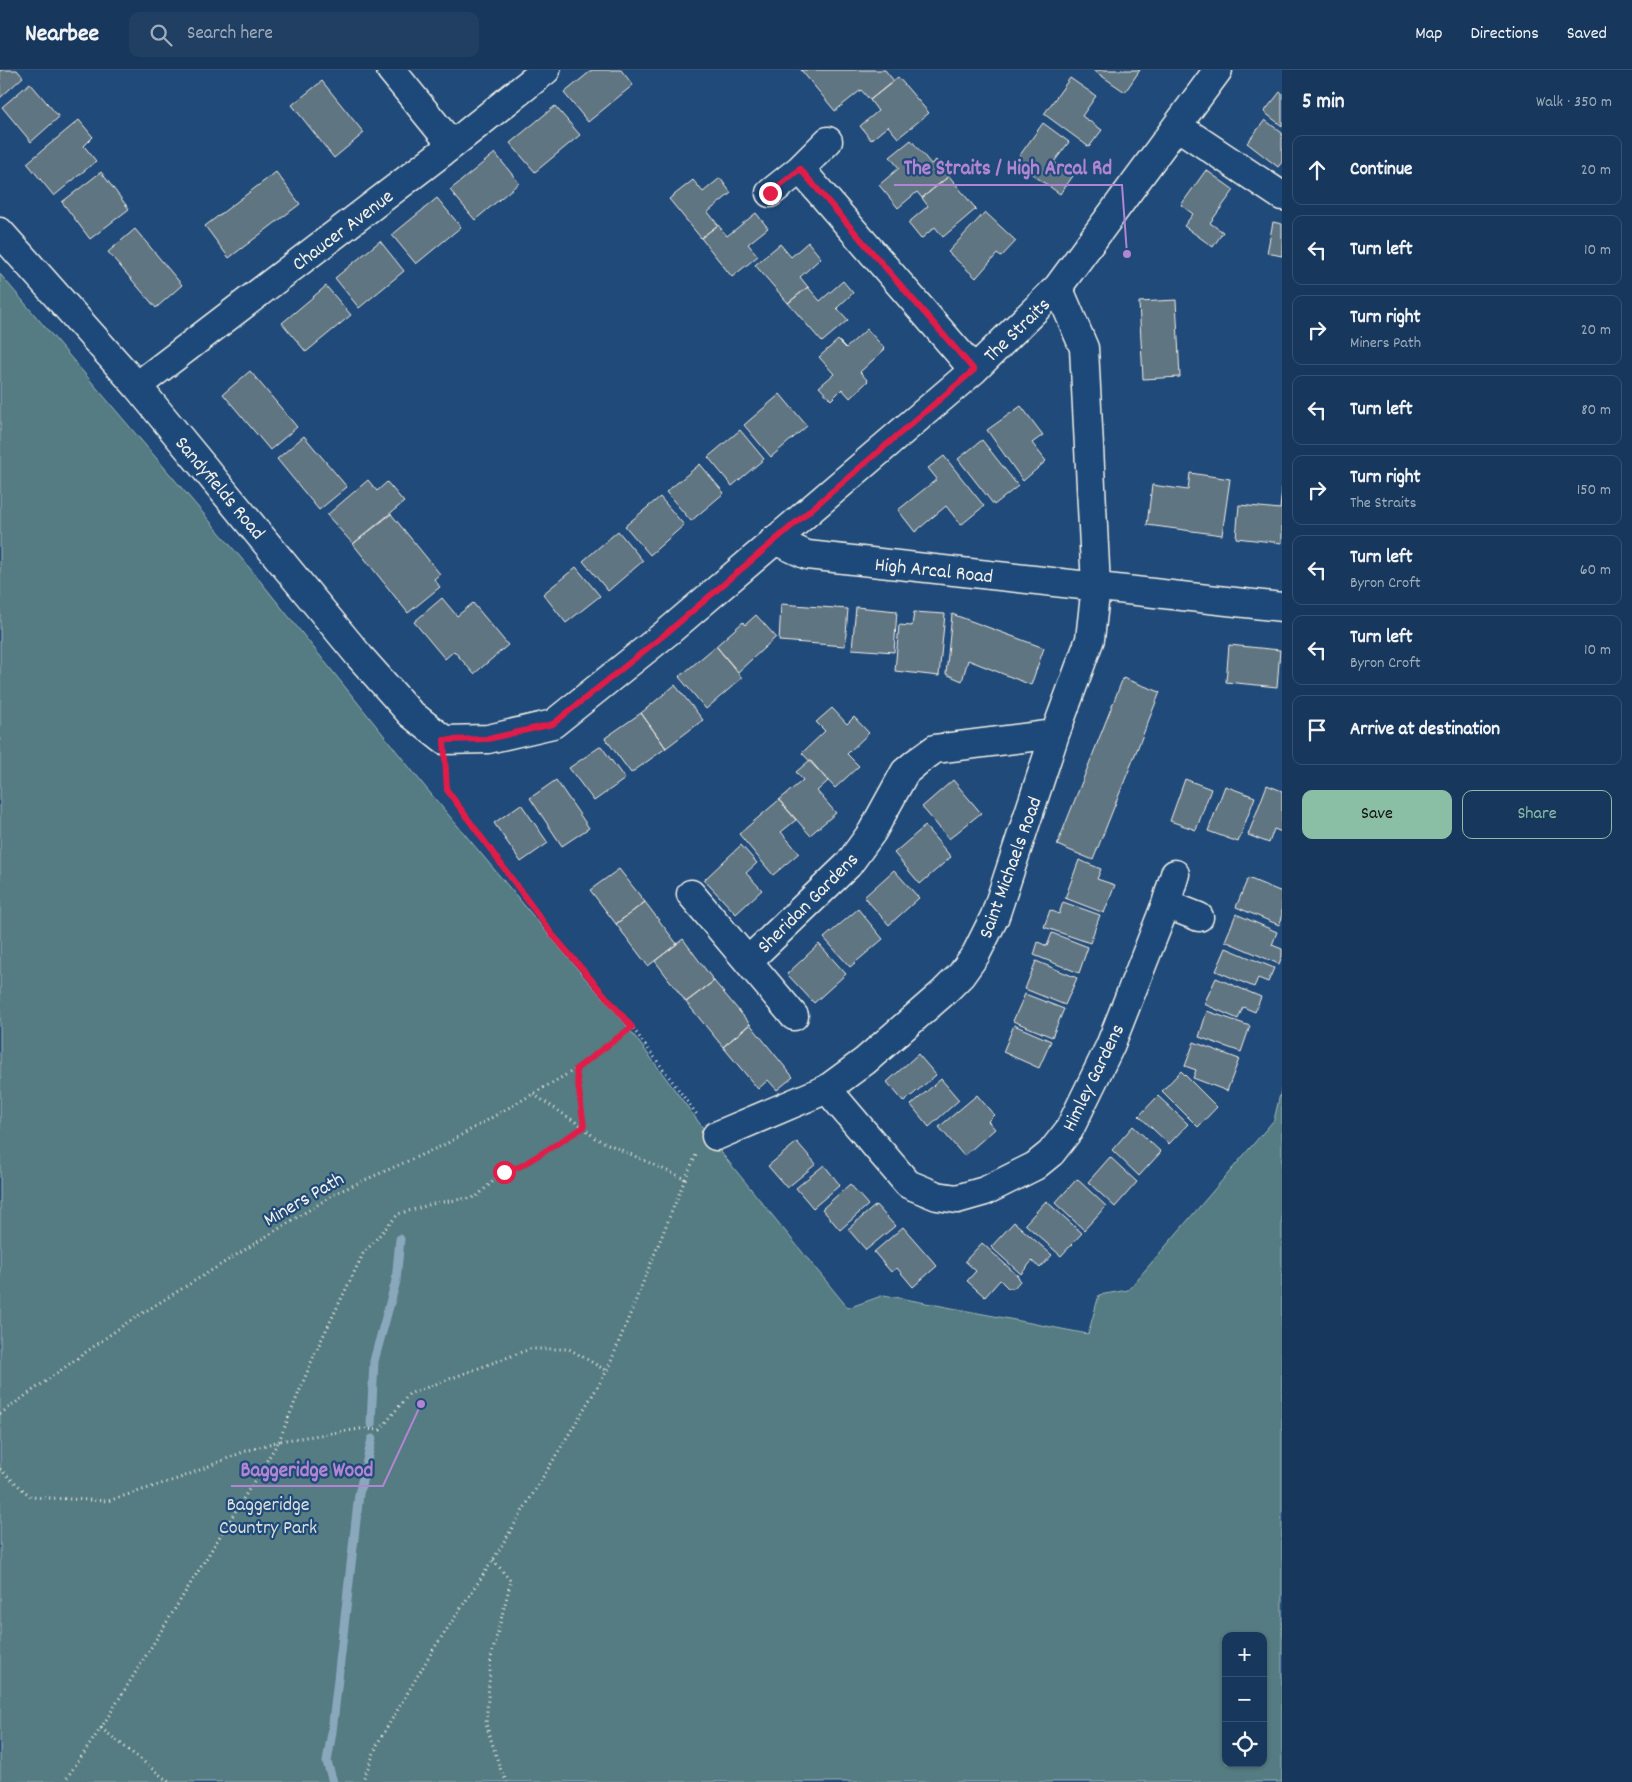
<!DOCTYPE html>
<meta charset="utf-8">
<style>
body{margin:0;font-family:Dekko,sans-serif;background:#203f62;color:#f1f3f6}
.controls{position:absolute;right:15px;bottom:15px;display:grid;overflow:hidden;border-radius:10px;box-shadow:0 1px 4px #0004}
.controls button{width:45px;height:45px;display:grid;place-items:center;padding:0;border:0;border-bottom:1px solid #365272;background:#17385c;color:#f1f3f6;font:25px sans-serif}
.stop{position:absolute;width:15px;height:15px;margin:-11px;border:4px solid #e11d48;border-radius:50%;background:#fff}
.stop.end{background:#e11d48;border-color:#fff;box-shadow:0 1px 5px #0008}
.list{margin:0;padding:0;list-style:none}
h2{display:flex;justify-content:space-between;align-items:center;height:65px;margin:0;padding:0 20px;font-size:21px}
h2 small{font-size:16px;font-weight:400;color:#9eacbb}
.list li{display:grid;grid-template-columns:32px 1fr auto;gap:15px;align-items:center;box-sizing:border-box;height:70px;margin:0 10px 10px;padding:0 10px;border:1px solid #365272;border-radius:10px}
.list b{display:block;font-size:19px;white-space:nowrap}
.list p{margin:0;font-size:16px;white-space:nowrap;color:#9eacbb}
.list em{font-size:16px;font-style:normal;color:#9eacbb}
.actions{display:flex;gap:10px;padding:15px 20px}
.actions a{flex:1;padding:11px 0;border:1px solid #8abfa5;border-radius:10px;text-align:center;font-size:18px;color:#8abfa5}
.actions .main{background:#8abfa5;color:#111}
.icon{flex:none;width:28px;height:28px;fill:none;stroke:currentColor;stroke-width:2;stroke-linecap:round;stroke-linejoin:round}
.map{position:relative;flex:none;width:1282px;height:1712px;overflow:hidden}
header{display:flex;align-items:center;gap:30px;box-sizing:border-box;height:70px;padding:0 25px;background:#17385c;border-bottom:1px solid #365272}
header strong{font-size:24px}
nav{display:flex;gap:28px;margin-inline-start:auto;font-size:18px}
.search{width:350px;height:45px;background:#203f62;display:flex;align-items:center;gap:12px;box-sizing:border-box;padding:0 18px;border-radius:10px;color:#9eacbb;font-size:19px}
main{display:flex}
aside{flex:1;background:#17385c}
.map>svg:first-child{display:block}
.green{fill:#547b82;stroke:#a4b6b5;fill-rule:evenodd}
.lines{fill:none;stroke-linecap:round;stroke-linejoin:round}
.stream{stroke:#8aa8bc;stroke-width:9}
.building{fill:#617482;stroke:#f4f1e8}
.minor-casing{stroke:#f4f1e8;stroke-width:31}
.path{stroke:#f4f1e8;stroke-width:3;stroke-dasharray:1 4;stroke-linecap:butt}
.minor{stroke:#1f4a7a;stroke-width:28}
.route{stroke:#e11d48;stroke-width:6}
.labels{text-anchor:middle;stroke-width:4.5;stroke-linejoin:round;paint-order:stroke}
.street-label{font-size:20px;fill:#f4f1e8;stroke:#1f4a7a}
.park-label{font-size:20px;fill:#dcdfd9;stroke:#1f4a7a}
.leader{fill:none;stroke:#b185d1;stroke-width:2}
.callout-dot{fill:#b185d1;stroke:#1f4a7a;stroke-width:2}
.callout-label{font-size:21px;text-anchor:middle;font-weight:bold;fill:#b185d1;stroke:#1f4a7a;stroke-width:4.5;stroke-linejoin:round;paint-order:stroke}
</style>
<header>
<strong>Nearbee</strong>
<div class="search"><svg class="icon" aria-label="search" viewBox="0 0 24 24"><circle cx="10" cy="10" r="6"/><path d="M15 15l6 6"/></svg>Search here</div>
<nav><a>Map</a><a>Directions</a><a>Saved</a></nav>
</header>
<main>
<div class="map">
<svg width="1282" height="1712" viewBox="0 0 1282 1712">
<rect width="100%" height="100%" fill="#1f4a7a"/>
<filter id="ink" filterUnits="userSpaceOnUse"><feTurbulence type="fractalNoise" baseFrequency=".02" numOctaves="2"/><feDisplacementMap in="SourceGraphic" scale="10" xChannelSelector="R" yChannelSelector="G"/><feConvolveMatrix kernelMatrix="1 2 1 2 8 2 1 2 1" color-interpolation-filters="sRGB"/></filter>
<g filter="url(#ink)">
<path class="green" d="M 0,204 L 253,502 L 426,718 L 586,909 L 618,944 L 724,1086 L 848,1238 L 884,1225 L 1088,1264 L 1099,1225 L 1128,1220 L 1274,1050 L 1282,1016 L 1282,1712 L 0,1712 ZM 1226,1566 L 1263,1566 L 1263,1693 L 1226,1693 Z"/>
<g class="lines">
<path class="stream" d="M 371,1354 L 374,1291 L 396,1211 L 400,1169
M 333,1712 L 327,1692 L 332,1662 L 359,1424 L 372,1369"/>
</g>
<path class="building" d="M 0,0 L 17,0 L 23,7 L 0,28 Z
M 592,0 L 621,0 L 633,15 L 588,52 L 564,23 Z
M 801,0 L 885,0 L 894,11 L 870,30 L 861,20 L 835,41 Z
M 1093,0 L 1140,0 L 1125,22 Z
M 898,7 L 929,43 L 898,68 L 888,56 L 871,70 L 860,56 L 878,41 L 870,30 Z
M 1070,8 L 1096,26 L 1082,46 L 1102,60 L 1089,77 L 1044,44 Z
M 322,11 L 364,63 L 334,88 L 292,35 Z
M 30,13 L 59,47 L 31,72 L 2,37 Z
M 1280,22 L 1282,23 L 1282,56 L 1264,42 Z
M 555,36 L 580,65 L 535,102 L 510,73 Z
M 79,50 L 93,67 L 84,76 L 96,91 L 54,126 L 27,93 Z
M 1265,50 L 1282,63 L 1282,92 L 1278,97 L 1247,73 Z
M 1043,53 L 1069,72 L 1054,92 L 1073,106 L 1060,124 L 1015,92 Z
M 911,70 L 931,94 L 936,90 L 949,106 L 922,128 L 917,122 L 898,138 L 879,115 L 899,98 L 890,87 Z
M 495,83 L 519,113 L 475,150 L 450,120 Z
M 1206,100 L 1234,120 L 1210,153 L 1223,162 L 1213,177 L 1184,156 L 1193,144 L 1181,135 Z
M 101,102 L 129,139 L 90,169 L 62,132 Z
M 276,102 L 300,134 L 229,188 L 205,156 Z
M 949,106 L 976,139 L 943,167 L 935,157 L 921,169 L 908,153 L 928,136 L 922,128 Z
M 720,108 L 731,123 L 708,142 L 718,155 L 701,168 L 669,129 L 693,110 L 703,122 Z
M 437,128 L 461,157 L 416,194 L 392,165 Z
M 985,142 L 1016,171 L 1001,187 L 997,184 L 976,208 L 948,182 Z
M 756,143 L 768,158 L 748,174 L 758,186 L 732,207 L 701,168 L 718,155 L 727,166 Z
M 1273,152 L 1282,154 L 1282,186 L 1267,183 Z
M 135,159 L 182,215 L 156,238 L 108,182 Z
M 380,171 L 404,201 L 359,238 L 335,208 Z
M 808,172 L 821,188 L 800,207 L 808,217 L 788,233 L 755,195 L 780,174 L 791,187 Z
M 843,211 L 853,223 L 837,238 L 848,250 L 822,272 L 788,233 L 808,217 L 820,231 Z
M 326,216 L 351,245 L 306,282 L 282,253 Z
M 1176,230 L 1180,307 L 1143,309 L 1139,232 Z
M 867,259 L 885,279 L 860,302 L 868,311 L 850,328 L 842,319 L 831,330 L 819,317 L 834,304 L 819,287 L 838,270 L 846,278 Z
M 250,301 L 297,357 L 270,380 L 223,324 Z
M 780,324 L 807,356 L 771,387 L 744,355 Z
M 1021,336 L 1043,365 L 1032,373 L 1046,391 L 1023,411 L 987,360 Z
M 740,360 L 764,389 L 732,416 L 708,387 Z
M 304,366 L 347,417 L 319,440 L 277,389 Z
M 982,370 L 1018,416 L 994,435 L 958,389 Z
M 944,386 L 984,436 L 961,455 L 946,436 L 915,462 L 898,440 L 937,409 L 928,398 Z
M 700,394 L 724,423 L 691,451 L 666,422 Z
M 1190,403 L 1230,409 L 1222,465 L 1147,455 L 1152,415 L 1188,420 Z
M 368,410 L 377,421 L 387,412 L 404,432 L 353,474 L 327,445 Z
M 1282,418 L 1282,473 L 1236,468 L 1239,435 L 1280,439 Z
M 660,427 L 684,455 L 650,485 L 625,456 Z
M 391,444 L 440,504 L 434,509 L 440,517 L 408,543 L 353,474 Z
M 618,461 L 643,491 L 608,521 L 583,491 Z
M 576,497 L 600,526 L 566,553 L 543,524 Z
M 442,528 L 457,546 L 473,533 L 508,575 L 474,604 L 454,581 L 445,589 L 414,552 Z
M 781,534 L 848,539 L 845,576 L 779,571 Z
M 856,537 L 897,541 L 894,582 L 852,579 Z
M 914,542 L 945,544 L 939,606 L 895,601 L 899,555 L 912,556 Z
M 952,544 L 1044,578 L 1031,615 L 968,590 L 962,611 L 946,604 Z
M 756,545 L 776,567 L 738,602 L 716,576 L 743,552 L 745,555 Z
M 1229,575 L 1280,580 L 1277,617 L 1226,612 Z
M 716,576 L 742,608 L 706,639 L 679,607 Z
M 1123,608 L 1160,622 L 1093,790 L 1057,775 Z
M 675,615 L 703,650 L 666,678 L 641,643 Z
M 832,638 L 847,654 L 854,647 L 869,663 L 847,684 L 859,696 L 835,718 L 802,683 L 825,661 L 816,652 Z
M 641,643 L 666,678 L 631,703 L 605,668 Z
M 601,676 L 625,709 L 594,731 L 569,698 Z
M 810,690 L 828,711 L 817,721 L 836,743 L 810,765 L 779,730 L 803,710 L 796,702 Z
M 1185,709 L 1211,719 L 1196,760 L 1170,751 Z
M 556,710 L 589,758 L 562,776 L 530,728 Z
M 953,710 L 981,743 L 949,769 L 922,737 Z
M 1267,715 L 1282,721 L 1282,762 L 1274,759 L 1269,773 L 1248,765 Z
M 1225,716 L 1255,727 L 1238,772 L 1208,761 Z
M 779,730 L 796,750 L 781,762 L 799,783 L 773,805 L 739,764 Z
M 521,734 L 548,773 L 521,792 L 494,753 Z
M 925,756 L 951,787 L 920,814 L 894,783 Z
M 741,775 L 757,793 L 746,803 L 762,820 L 736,844 L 704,810 Z
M 1079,790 L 1101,799 L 1097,809 L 1115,815 L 1104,843 L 1065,828 Z
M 619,799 L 645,832 L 616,854 L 590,820 Z
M 894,800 L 919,828 L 889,855 L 864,827 Z
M 1248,808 L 1282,822 L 1282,848 L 1279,855 L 1236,837 Z
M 645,832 L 677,874 L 648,896 L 616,854 Z
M 1063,832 L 1100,845 L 1090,873 L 1044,857 L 1050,840 L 1059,844 Z
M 858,839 L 883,869 L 850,897 L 824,868 Z
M 1236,844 L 1277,862 L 1272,875 L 1282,879 L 1282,886 L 1279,894 L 1225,871 Z
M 1052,863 L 1088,877 L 1079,903 L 1034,885 L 1038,872 L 1047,876 Z
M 683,869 L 714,911 L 686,932 L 655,891 Z
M 819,874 L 846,904 L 814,933 L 787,904 Z
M 1226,878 L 1274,898 L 1268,912 L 1258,908 L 1254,917 L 1216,901 Z
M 1036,891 L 1077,908 L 1065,935 L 1025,919 Z
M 1216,908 L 1261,927 L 1255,942 L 1243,937 L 1238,949 L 1204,934 Z
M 714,911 L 750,954 L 723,977 L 686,932 Z
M 1025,924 L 1064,939 L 1052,967 L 1013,951 Z
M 1207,941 L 1250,956 L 1241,982 L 1199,967 Z
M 750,954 L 793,1007 L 777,1020 L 768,1010 L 758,1019 L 723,977 Z
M 1014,955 L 1051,971 L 1039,998 L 1003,982 Z
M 1194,972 L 1239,989 L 1227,1021 L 1193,1008 L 1196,1000 L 1185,996 Z
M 918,984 L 936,1005 L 904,1032 L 887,1012 Z
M 1181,1001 L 1217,1037 L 1198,1057 L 1162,1021 Z
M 941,1009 L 959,1030 L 929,1057 L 911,1035 Z
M 977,1025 L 994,1045 L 988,1051 L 995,1059 L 964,1086 L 939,1057 Z
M 1158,1026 L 1188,1054 L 1169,1074 L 1139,1046 Z
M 1133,1056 L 1161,1082 L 1139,1106 L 1112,1080 Z
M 797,1072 L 816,1094 L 787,1118 L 768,1096 Z
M 1110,1087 L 1137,1112 L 1115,1137 L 1088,1112 Z
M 824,1095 L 840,1115 L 813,1138 L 796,1118 Z
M 1077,1109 L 1106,1136 L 1084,1160 L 1055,1133 Z
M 850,1114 L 868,1135 L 840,1160 L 822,1139 Z
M 1046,1131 L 1082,1163 L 1061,1186 L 1025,1154 Z
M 876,1135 L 895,1156 L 866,1180 L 848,1159 Z
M 1014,1152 L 1052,1185 L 1040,1198 L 1032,1191 L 1021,1204 L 991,1177 Z
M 903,1157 L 937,1196 L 913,1217 L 897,1198 L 891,1202 L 874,1182 Z
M 982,1173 L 1018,1206 L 1020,1211 L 1014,1218 L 1008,1218 L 1000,1210 L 985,1227 L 967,1211 L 976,1201 L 965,1191 Z"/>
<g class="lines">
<defs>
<path id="minor" d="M 391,0 L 452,75
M 1177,56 L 1282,126
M 800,99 L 974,300
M 770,123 L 800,99 L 828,71
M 0,162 L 137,316 L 360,587 L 410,643 L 444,670 L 488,669 L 553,654 L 669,561 L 974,300 L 1058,217 L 1218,0
M 137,316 L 452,75 L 546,0
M 774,470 L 807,485 L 1282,537
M 691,824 L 794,946
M 1166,834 L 1199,847
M 748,891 L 848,795 L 872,762 L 905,702 L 917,692 L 935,679 L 1055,664
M 827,1019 L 908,1114 L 937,1126 L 957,1129 L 985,1121 L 1035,1096 L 1051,1083 L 1069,1060 L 1110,976 L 1166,834 L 1175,804
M 716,1066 L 827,1019 L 865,991 L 943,923 L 961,905 L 976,884 L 995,846 L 1055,664 L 1090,569 L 1096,516 L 1084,278 L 1058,217"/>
</defs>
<use href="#minor" class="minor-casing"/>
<path class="path" d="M 446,698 L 447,720 L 552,864 L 632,957 L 698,1046
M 685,1109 L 696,1085
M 0,1344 L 125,1254 L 338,1122 L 446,1074 L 576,999 L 632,957
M 0,1399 L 31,1427 L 108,1431 L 180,1408 L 243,1382 L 279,1371 L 315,1283 L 363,1184 L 398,1144 L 436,1133 L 476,1127 L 503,1102 L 521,1096 L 583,1057 L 576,999
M 493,1490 L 511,1511 L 491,1588 L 486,1654 L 501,1701 L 507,1712
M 101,1658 L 169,1712
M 64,1712 L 101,1658 L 279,1371 L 360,1359 L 380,1360 L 409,1324 L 530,1279 L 569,1279 L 607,1301
M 362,1712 L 379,1671 L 433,1580 L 493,1490 L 607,1301 L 685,1109 L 595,1068 L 583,1057 L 533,1024"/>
<use href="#minor" class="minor"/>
</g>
</g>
<g class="lines" filter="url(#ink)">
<path class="route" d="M 504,1102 L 521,1096 L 584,1057 L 576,999 L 632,957 L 552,864 L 447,720 L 444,670 L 488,669 L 553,654 L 669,561 L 974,300 L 800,99 L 770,123"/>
</g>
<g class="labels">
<g class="street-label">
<text transform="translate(342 159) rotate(-37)" y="7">Chaucer Avenue</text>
<text transform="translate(1016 259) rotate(-44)" y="7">The Straits</text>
<text transform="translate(221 417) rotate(50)" y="7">Sandyfields Road</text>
<text transform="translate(934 499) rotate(6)" y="7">High Arcal Road</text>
<text transform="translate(1009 797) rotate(-70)" y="7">Saint Michaels Road</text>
<text transform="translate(807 832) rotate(-45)" y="7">Sheridan Gardens</text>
<text transform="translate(1092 1007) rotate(-64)" y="7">Himley Gardens</text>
<text transform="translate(303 1128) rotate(-30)" y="7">Miners Path</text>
</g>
<g class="park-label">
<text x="268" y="1440">Baggeridge<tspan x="268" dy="23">Country Park</tspan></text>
</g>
</g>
<path class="leader" d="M1127 184L1122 115H894M421 1334L383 1416H231"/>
<g class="callout-dot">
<circle cx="1127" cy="184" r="5"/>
<circle cx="421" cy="1334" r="5"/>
</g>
<g class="callout-label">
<text x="1008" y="104">The Straits / High Arcal Rd</text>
<text x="307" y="1406">Baggeridge Wood</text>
</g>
</svg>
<div class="controls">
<button>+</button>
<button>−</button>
<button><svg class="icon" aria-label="locate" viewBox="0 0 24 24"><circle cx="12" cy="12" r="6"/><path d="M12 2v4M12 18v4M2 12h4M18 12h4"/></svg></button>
</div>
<div class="stop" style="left:504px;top:1102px"></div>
<div class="stop end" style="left:770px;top:123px"></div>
</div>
<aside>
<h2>5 min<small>Walk · 350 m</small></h2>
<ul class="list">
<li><svg class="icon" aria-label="ahead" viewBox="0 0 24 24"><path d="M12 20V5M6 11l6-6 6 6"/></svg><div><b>Continue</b></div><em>20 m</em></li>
<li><svg class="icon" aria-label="left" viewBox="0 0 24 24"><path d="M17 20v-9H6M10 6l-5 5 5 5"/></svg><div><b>Turn left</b></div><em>10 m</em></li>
<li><svg class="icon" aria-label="right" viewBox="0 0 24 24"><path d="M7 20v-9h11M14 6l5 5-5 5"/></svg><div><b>Turn right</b><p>Miners Path</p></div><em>20 m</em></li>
<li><svg class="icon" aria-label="left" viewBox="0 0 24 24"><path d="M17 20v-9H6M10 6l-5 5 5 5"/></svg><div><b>Turn left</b></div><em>80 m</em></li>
<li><svg class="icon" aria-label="right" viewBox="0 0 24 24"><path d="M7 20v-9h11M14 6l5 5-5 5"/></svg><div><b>Turn right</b><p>The Straits</p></div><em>150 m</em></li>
<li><svg class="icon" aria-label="left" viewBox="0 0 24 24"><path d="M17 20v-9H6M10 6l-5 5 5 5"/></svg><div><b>Turn left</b><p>Byron Croft</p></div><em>60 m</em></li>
<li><svg class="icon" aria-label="left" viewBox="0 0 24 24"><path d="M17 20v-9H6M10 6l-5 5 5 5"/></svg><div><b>Turn left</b><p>Byron Croft</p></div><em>10 m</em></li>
<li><svg class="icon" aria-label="arrive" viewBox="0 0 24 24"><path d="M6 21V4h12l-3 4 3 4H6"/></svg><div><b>Arrive at destination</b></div></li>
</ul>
<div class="actions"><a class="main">Save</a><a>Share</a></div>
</aside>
</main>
